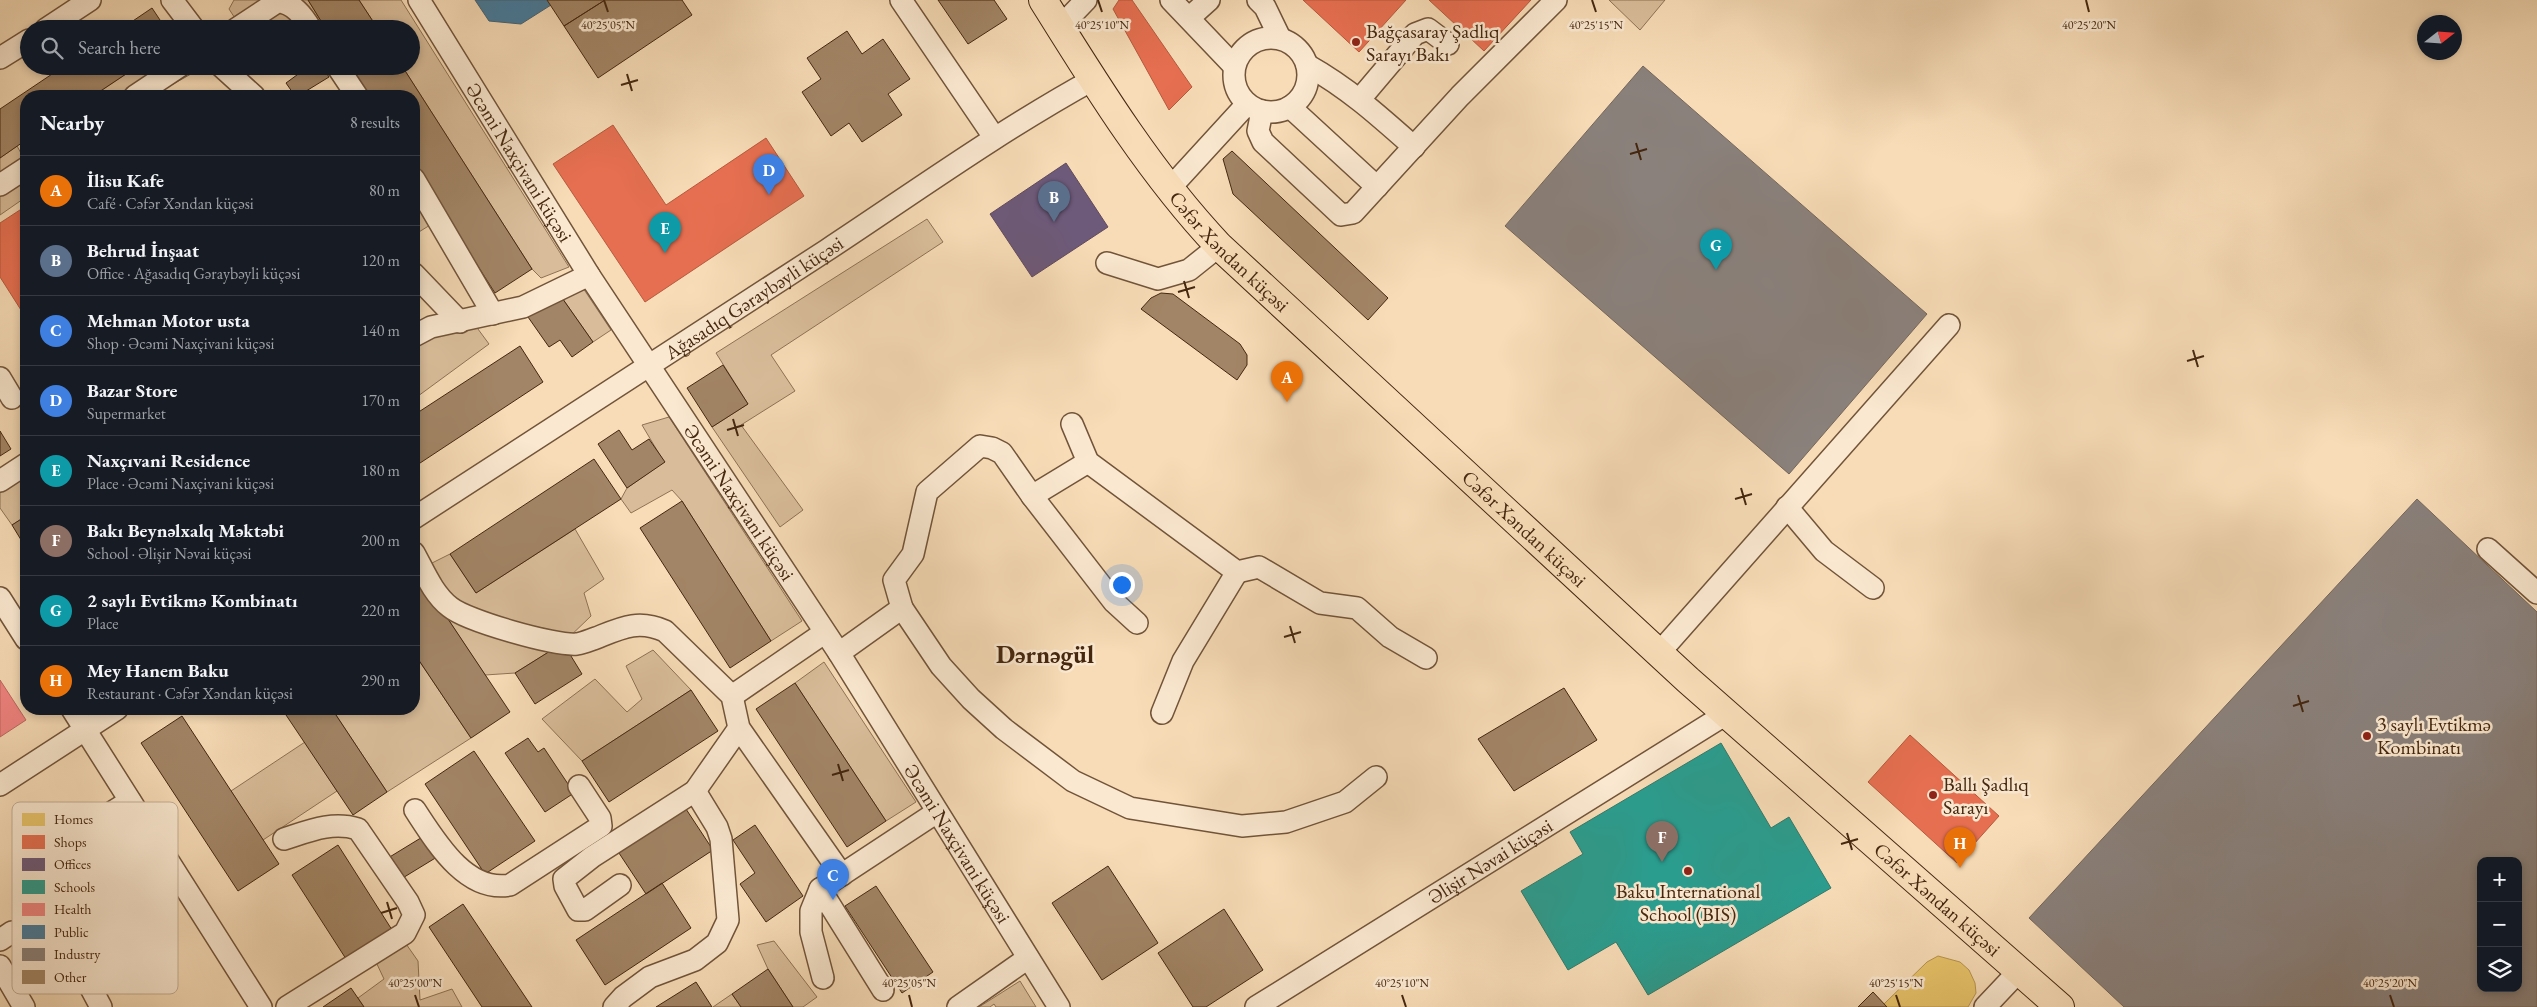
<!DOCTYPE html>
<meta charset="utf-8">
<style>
body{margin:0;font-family:"EB Garamond",serif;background:#242831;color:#f1f3f6}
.controls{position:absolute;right:15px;bottom:15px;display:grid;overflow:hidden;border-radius:10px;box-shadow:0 2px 8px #0003}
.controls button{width:45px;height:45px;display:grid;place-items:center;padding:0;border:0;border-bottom:1px solid #363941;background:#171b24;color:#f1f3f6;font:25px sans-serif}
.compass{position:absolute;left:2417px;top:15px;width:45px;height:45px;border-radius:50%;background:#171b24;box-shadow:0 2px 8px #0003;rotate:73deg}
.you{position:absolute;left:1121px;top:584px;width:18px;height:18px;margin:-12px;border:4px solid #fff;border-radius:50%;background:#1a73e8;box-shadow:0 0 0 8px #1a73e833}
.badge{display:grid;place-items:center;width:32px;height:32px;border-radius:50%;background:#c59692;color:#fff;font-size:16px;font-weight:700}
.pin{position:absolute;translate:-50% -41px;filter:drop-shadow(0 1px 2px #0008)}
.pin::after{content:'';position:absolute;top:26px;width:18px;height:15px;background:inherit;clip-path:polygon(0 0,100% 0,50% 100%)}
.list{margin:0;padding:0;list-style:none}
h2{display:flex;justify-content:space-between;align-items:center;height:65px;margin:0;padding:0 20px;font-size:21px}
h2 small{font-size:16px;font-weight:400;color:#9ea1a6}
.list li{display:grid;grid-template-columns:32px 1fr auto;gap:15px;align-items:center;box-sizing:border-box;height:70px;padding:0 20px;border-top:1px solid #363941}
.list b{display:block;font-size:19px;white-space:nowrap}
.list p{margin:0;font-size:16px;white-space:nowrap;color:#9ea1a6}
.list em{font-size:16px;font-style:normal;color:#9ea1a6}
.icon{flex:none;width:28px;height:28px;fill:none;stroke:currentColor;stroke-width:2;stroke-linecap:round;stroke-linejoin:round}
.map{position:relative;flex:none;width:2537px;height:1007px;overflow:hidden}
.search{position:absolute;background:#171b24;box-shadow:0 2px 8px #0003;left:20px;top:20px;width:400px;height:55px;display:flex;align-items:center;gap:12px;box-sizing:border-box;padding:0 18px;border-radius:28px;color:#9ea1a6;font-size:19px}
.panel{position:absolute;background:#171b24;box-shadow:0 2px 8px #0003;left:20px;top:90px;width:400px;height:625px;border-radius:20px}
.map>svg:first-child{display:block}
.green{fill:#d9bd9a;stroke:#8f7254}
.homes{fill:#e9c46a;stroke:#b8954f}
.shops{fill:#e76f51;stroke:#b6593d}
.offices{fill:#6d597a;stroke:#614a5a}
.schools{fill:#2a9d8f;stroke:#327a69}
.health{fill:#f28482;stroke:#be6860}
.public{fill:#457b9d;stroke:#456272}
.industry{fill:#8a817c;stroke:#75665b;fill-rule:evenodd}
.building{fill:#a28566;stroke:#45270f}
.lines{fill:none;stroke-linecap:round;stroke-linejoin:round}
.minor-casing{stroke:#725439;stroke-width:24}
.major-casing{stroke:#45270f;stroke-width:30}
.minor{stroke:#fae8d0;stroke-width:21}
.major{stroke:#f7dcb7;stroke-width:28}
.ticks{fill:none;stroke:#45270f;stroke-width:2}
.poi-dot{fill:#8f2418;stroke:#fae8d0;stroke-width:2}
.labels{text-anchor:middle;stroke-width:5;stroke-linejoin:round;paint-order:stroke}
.poi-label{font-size:20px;fill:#45270f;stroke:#fae8d0;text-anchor:start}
.street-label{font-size:20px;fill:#45270f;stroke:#fae8d0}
.district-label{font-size:25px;font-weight:bold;fill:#45270f;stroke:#fae8d0}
.key{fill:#fae8d0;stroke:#c4ae96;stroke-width:1}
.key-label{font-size:14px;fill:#45270f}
.ticks-label{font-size:12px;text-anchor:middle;fill:#45270f;stroke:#fae8d0;stroke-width:5;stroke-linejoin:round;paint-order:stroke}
</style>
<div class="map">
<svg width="2537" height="1007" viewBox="0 0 2537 1007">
<rect width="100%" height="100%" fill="#f7dcb7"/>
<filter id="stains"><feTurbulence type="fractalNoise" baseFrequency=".004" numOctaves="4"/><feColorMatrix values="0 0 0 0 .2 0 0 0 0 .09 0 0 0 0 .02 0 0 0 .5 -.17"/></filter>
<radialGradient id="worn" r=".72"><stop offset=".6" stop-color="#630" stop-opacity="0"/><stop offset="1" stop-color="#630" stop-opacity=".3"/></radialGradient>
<path class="green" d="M 234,0 L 308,0 L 326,29 L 242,29 L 229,9 Z
M 359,0 L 401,0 L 569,267 L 541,278 L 532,269 L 402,66 L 411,66 L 411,29 L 378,29 Z
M 1609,0 L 1665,0 L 1640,30 Z
M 138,66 L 205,66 L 161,91 L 142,96 L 93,96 Z
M 17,146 L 26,162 L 26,197 L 0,215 L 0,158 Z
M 414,188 L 435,222 L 414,235 Z
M 927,219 L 943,242 L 771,355 L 795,391 L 741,425 L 803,510 L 780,527 L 712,427 L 748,404 L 716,353 Z
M 581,285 L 611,330 L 593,342 L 560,295 Z
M 475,325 L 489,344 L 414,399 L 414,343 Z
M 669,417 L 802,621 L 771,641 L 682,501 L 672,490 L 631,513 L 621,499 L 627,488 L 664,462 L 642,425 Z
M 26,476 L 26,516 L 12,525 L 0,508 L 0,493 Z
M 575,529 L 604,579 L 584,593 L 591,616 L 563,643 L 515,673 L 485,675 L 416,571 L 450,554 L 476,593 Z
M 653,650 L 691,690 L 582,761 L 542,719 L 595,679 L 627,712 L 642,699 L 626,666 Z
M 414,653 L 471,738 L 387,792 L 332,709 L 414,709 Z
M 824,662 L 916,802 L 886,821 L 795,683 Z
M 305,742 L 337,791 L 263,840 L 231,791 Z
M 404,941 L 418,961 L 420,1000 L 452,989 L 462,1007 L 364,1007 L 358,998 L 384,979 L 376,962 Z
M 774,941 L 817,997 L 803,1007 L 793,1007 L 768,969 L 757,945 Z
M 1020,981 L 1036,1007 L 996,1007 L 994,1004 L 990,1007 L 979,1007 Z
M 732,994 L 741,1007 L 713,1007 Z"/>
<path class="homes" d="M 1938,956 L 1960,962 L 1969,970 L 1975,983 L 1976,993 L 1968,1007 L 1887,1007 L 1884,1004 L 1927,962 Z"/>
<path class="shops" d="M 1119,0 L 1132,0 L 1192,87 L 1169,110 L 1113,9 Z
M 1303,0 L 1406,0 L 1359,52 Z
M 1429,0 L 1531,0 L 1484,51 Z
M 613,125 L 666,205 L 766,138 L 804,196 L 645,302 L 553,164 Z
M 26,206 L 26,306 L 21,310 L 0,277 L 0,223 Z
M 1910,735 L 1999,816 L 1957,863 L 1868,782 Z"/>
<path class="offices" d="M 1066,163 L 1108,227 L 1032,277 L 990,214 Z"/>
<path class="schools" d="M 1721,743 L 1771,828 L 1789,817 L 1831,888 L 1648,995 L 1616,942 L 1568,970 L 1521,891 L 1583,854 L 1570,832 Z"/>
<path class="health" d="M 0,680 L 26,720 L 0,737 Z"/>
<path class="public" d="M 475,0 L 547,0 L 551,5 L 521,24 L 489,21 Z"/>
<path class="industry" d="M 1643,66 L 1927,314 L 1789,474 L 1505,226 Z
M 2417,499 L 2537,612 L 2537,1007 L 2124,1007 L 2029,918 ZM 2481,861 L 2518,861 L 2518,988 L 2481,988 Z"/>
<path class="building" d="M 308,0 L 359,0 L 378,29 L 326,29 Z
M 547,0 L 605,0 L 564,26 Z
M 605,0 L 682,0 L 692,15 L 598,78 L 564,26 Z
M 938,0 L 994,0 L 1007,19 L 968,44 Z
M 152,8 L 166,29 L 121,29 Z
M 847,31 L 862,54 L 883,39 L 910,79 L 888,94 L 902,115 L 862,142 L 849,123 L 831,136 L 802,92 L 821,79 L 807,58 Z
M 64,66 L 138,66 L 93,96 L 26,96 L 26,140 L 0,158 L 0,109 Z
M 297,66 L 322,66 L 329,77 L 298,96 L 295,96 L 286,83 L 301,72 Z
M 350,66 L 402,66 L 532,269 L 495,293 L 414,166 L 414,96 L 369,96 Z
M 1232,151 L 1388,298 L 1368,320 L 1233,194 L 1223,159 Z
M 1161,293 L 1173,294 L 1240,344 L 1247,355 L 1247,365 L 1237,380 L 1141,309 L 1151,298 Z
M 560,295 L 593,342 L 572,357 L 560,340 L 549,347 L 528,317 Z
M 520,346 L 543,382 L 414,467 L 414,415 Z
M 723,365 L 748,404 L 712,427 L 687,388 Z
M 619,430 L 632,450 L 649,439 L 665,462 L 627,488 L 598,444 Z
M 0,431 L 11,449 L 0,456 Z
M 594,459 L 621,499 L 476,593 L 450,554 Z
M 682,501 L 771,641 L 730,668 L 640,528 Z
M 26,516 L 26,548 L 12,525 Z
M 416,571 L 510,712 L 471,738 L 414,653 Z
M 563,643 L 582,674 L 535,704 L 515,673 Z
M 795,683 L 886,821 L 847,847 L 756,709 Z
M 1564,688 L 1597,740 L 1514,791 L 1478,739 Z
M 691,690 L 718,731 L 609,802 L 582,761 Z
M 282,709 L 332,709 L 387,792 L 353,815 Z
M 182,716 L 279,864 L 238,891 L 141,743 Z
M 528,738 L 538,752 L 544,748 L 574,793 L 545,812 L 505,753 Z
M 474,751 L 535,841 L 485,874 L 425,784 Z
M 684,806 L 713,850 L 646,894 L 617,850 Z
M 755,825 L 803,896 L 766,922 L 740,884 L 755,873 L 733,840 Z
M 424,836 L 437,857 L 401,879 L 388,858 Z
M 338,845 L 394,933 L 348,962 L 292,875 Z
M 1108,866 L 1158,943 L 1102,980 L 1052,903 Z
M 662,883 L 691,928 L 605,985 L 576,940 Z
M 876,886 L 933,972 L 902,993 L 845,906 Z
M 463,904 L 532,1007 L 482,1007 L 429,927 Z
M 1224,909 L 1263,970 L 1206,1007 L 1193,1007 L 1158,953 Z
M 768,969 L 793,1007 L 741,1007 L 732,994 Z
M 696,982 L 712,1007 L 656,1007 Z
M 351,988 L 364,1007 L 323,1007 Z
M 1873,992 L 1887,1007 L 1858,1007 Z"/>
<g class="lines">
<defs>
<g id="minor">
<path d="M 172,0 L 194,29"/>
<path id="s1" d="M 419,0 L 589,275 L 839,653 L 1059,1007"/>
<path d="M 901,0 L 994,137"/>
<path d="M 1171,0 L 1234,66"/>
<path d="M 1258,0 L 1265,7 L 1280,38"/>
<path d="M 1189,18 L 1209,0"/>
<path d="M 1060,27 L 1086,0"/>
<path d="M 46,29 L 90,0"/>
<path d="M 236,29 L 277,2 C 293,2 303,16 311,29"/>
<circle cx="1271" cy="75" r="37"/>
<path d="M 0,58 L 29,40"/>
<path d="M 1307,65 C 1348,88 1378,115 1414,147"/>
<path d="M 221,66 L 254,96"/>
<path d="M 337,66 L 357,96"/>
<path d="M 135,96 L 180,66"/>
<path d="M 1360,99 L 1415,34 L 1428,29 L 1448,44"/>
<path d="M 1290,107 L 1377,187"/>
<path d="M 1262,111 L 1258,131 L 1263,142 L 1341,215 L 1353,213 L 1460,96 L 1556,0"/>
<path d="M 414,179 L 493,314"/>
<path d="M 0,185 L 26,168"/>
<path d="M 1171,187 L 1247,104"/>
<path d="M 1107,263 L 1158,279 L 1189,270 L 1219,246"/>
<path d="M 414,274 L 460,322"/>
<path d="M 414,336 L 431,327 L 523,307 L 589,275"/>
<path d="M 0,378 L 12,398"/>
<path d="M 1072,424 L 1088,462 L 1237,572 L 1259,567 L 1320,603 L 1357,608 L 1390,637 L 1426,658"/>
<path d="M 0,481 L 26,464"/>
<path d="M 1032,496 L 1088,462"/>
<path d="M 1787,507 L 1824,551 L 1873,588"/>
<path id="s2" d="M 414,518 C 552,429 690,340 827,250 C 915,192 1001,130 1094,79"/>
<path d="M 2488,549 L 2537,593"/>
<path d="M 414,553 C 424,571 433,594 450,607 C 467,621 555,646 577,644 C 583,643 590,640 596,638 C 621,628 638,619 665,631 L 732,696 L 739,728 L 842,875"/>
<path d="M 0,598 L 26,639"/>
<path d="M 902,608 L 941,666 L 971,699 L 1004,729 L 1073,781 L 1130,808 L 1242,826 L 1286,822 L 1345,802 L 1376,777"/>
<path d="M 839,653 L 902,608 L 894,580 L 913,554 L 927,492 L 980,446 L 992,448 L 1002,453 L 1032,496 L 1114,602 L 1137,623"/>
<path d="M 1659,653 L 1949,325"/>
<path d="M 732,696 L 824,633"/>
<path d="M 72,709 L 261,1007"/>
<path d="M 1162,713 L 1183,661 L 1237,572"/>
<path d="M 0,785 L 117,709"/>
<path d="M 415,810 C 436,842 466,893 510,885 L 601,826 L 600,818 L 579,786"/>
<path d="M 284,839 C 309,831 332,821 358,829 L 408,902 L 414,915 L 405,933 L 287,1007"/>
<path d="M 620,885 L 585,910 L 578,910 L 565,886 L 564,879 L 592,857 L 695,791 L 739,728"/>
<path d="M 820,889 L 883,990"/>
<path d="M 0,940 L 12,932 L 70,949"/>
<path d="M 0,966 L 24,1007"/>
<path d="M 823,978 L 811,932 L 811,911 L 820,889 L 937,812"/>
<path d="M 101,1007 L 70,949 L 28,881 L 28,865 L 130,801"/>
<path d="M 614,1007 L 623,997 L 650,977 L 695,960 L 717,943 L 728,920 L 721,839 L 717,827 L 695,791"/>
<path d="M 958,1007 L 1028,958"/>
<path id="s3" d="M 1256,1007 L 1726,714"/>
<path d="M 1985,1007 L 2019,971"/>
</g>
<g id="major">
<path id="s4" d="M 1043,0 C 1096,85 1150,173 1219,246 L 1688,680 L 2060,1007"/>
</g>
</defs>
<use href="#minor" class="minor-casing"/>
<use href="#major" class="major-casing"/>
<use href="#minor" class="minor"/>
<use href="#major" class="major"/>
</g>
<path class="ticks" d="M 604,0 L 608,12M 1098,0 L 1102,12M 1592,0 L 1596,12M 2086,0 L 2089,12M 627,74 L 632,91M 621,85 L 638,80M 1636,143 L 1641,160M 1630,154 L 1647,149M 1184,281 L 1189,298M 1178,292 L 1195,287M 2193,350 L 2198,367M 2187,361 L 2204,356M 733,419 L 738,436M 727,430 L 744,425M 1741,488 L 1746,505M 1735,499 L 1752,494M 1290,626 L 1295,643M 1284,637 L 1301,632M 2298,695 L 2303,712M 2293,706 L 2309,701M 838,764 L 843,781M 832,775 L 849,770M 1847,833 L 1852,850M 1841,844 L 1858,839M 387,902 L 392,919M 381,913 L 397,908M 415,995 L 419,1007M 909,995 L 912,1007M 1402,995 L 1406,1007M 1896,995 L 1900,1007M 2390,995 L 2394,1007"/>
<g class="poi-dot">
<circle cx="1356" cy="42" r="5"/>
<circle cx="2367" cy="736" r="5"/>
<circle cx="1933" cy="795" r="5"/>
<circle cx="1688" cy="871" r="5"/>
</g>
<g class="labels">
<g class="poi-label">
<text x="1366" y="38">Bağçasaray Şadlıq<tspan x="1366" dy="23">Sarayı Bakı</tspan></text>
<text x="2377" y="731">3 saylı Evtikmə<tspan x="2377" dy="23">Kombinatı</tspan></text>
<text x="1943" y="791">Ballı Şadlıq<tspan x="1943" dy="23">Sarayı</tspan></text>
<text x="1688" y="898" text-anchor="middle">Baku International<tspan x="1688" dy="23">School (BIS)</tspan></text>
</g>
<g class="street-label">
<text dy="7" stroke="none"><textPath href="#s1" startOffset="191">Əcəmi Naxçivani küçəsi</textPath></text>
<text dy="7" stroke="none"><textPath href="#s4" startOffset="314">Cəfər Xəndan küçəsi</textPath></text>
<text dy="7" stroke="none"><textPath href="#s2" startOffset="405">Ağasadıq Gəraybəyli küçəsi</textPath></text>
<text dy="7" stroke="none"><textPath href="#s1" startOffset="596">Əcəmi Naxçivani küçəsi</textPath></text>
<text dy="7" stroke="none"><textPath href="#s4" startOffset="719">Cəfər Xəndan küçəsi</textPath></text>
<text dy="7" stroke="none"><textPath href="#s1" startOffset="1001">Əcəmi Naxçivani küçəsi</textPath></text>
<text dy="7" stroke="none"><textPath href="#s3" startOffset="276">Əlişir Nəvai küçəsi</textPath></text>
<text dy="7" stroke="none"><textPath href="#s4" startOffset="1274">Cəfər Xəndan küçəsi</textPath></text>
</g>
<g class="district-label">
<text x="1045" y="663">Dərnəgül</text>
</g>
</g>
<rect x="12" y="802" width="166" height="192" rx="8" class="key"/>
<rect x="22" y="813" width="23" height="13" fill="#e9c46a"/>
<rect x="22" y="835" width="23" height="14" fill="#e76f51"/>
<rect x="22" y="858" width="23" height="13" fill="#6d597a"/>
<rect x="22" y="880" width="23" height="14" fill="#2a9d8f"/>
<rect x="22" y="903" width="23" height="13" fill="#f28482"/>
<rect x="22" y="925" width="23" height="14" fill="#457b9d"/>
<rect x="22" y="948" width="23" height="13" fill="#8a817c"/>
<rect x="22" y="970" width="23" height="14" fill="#a28566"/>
<g class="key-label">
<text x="54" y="824">Homes</text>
<text x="54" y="847">Shops</text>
<text x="54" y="869">Offices</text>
<text x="54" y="892">Schools</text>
<text x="54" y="914">Health</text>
<text x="54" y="937">Public</text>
<text x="54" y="959">Industry</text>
<text x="54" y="982">Other</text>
</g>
<g class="ticks-label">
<text x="608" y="29">40°25'05"N</text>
<text x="1102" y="29">40°25'10"N</text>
<text x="1596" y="29">40°25'15"N</text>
<text x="2089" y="29">40°25'20"N</text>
<text x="415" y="987">40°25'00"N</text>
<text x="909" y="987">40°25'05"N</text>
<text x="1402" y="987">40°25'10"N</text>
<text x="1896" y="987">40°25'15"N</text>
<text x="2390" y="987">40°25'20"N</text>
</g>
<rect width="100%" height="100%" filter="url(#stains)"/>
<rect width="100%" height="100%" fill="url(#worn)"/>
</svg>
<div class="controls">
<button>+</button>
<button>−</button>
<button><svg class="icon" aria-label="layers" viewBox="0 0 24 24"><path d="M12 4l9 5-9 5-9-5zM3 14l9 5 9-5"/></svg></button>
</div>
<svg class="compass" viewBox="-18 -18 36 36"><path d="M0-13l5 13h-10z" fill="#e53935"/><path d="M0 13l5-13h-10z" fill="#9ea1a6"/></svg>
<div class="you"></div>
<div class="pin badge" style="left:1287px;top:402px;background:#e8710a">A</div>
<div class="pin badge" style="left:1054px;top:222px;background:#5c6f8a">B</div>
<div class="pin badge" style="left:833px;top:900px;background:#3f7fe0">C</div>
<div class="pin badge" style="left:769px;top:195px;background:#3f7fe0">D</div>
<div class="pin badge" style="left:665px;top:253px;background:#0f9aa8">E</div>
<div class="pin badge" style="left:1662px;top:862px;background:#8d6e63">F</div>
<div class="pin badge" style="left:1716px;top:270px;background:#0f9aa8">G</div>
<div class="pin badge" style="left:1960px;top:868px;background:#e8710a">H</div>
<div class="search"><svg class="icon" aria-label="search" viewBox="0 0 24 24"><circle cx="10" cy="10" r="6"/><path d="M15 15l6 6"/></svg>Search here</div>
<section class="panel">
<h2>Nearby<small>8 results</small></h2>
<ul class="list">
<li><span class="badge" style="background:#e8710a">A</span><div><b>İlisu Kafe</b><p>Café · Cəfər Xəndan küçəsi</p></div><em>80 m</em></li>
<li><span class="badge" style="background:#5c6f8a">B</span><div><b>Behrud İnşaat</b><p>Office · Ağasadıq Gəraybəyli küçəsi</p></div><em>120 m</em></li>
<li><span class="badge" style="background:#3f7fe0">C</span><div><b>Mehman Motor usta</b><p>Shop · Əcəmi Naxçivani küçəsi</p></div><em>140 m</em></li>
<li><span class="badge" style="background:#3f7fe0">D</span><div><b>Bazar Store</b><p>Supermarket</p></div><em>170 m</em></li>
<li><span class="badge" style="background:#0f9aa8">E</span><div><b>Naxçıvani Residence</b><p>Place · Əcəmi Naxçivani küçəsi</p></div><em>180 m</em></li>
<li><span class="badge" style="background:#8d6e63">F</span><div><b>Bakı Beynəlxalq Məktəbi</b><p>School · Əlişir Nəvai küçəsi</p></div><em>200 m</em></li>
<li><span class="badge" style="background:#0f9aa8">G</span><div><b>2 saylı Evtikmə Kombinatı</b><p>Place</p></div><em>220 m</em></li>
<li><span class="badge" style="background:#e8710a">H</span><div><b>Mey Hanem Baku</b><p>Restaurant · Cəfər Xəndan küçəsi</p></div><em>290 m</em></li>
</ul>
</section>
</div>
